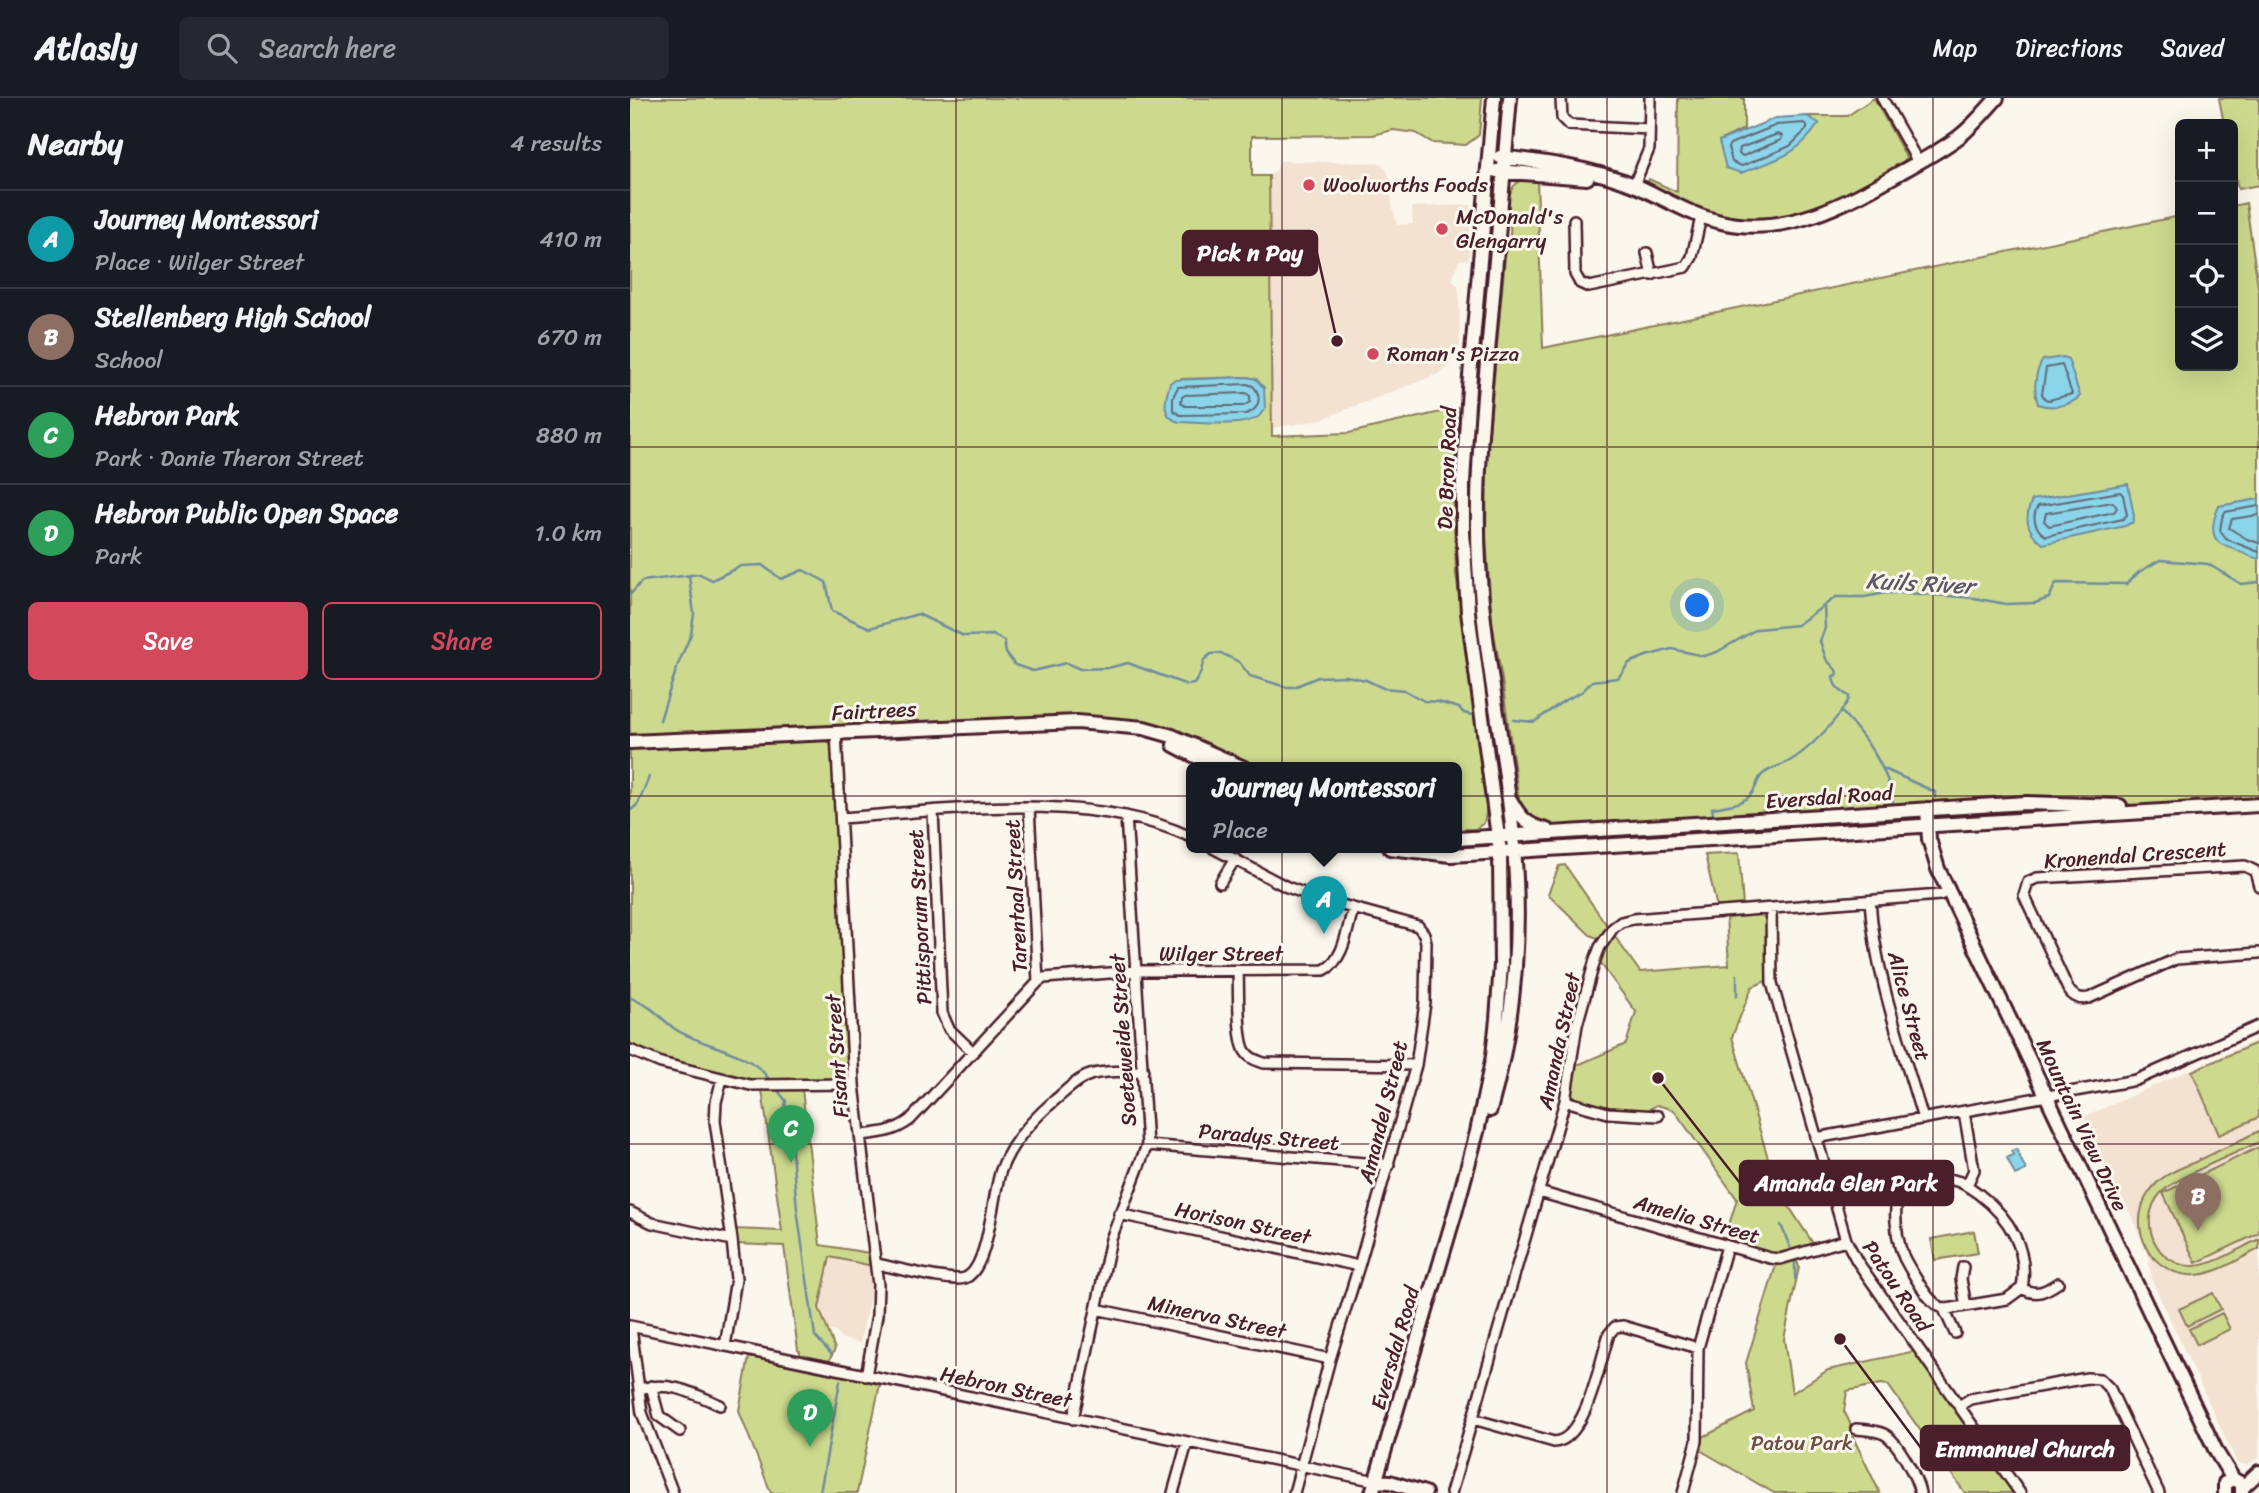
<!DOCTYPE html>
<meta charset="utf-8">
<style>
body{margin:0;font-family:Sriracha,sans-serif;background:#242831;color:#f1f3f6}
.controls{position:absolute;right:21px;top:21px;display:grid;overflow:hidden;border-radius:10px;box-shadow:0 7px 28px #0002}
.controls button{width:63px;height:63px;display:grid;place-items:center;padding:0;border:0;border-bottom:2px solid #363941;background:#171b24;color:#f1f3f6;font:35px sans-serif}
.you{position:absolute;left:1068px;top:508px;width:24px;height:24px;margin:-18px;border:5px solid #fff;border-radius:50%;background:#1a73e8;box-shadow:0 0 0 10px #1a73e833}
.badge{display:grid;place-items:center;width:46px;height:46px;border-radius:50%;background:#d1495b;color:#fff;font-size:23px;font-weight:700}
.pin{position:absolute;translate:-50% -58px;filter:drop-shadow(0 2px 4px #0008)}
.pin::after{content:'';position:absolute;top:37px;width:24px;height:21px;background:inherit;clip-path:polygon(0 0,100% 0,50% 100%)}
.popup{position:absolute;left:556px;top:664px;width:276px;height:91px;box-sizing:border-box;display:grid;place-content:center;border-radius:10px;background:#171b24;filter:drop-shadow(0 2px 5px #0005);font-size:23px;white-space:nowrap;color:#9ea1a6}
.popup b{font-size:26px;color:#f1f3f6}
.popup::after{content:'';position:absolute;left:50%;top:100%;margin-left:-14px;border:14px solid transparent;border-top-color:#171b24}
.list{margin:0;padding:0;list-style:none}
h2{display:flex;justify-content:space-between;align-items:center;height:91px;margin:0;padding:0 28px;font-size:30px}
h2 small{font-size:23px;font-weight:400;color:#9ea1a6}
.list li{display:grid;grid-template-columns:46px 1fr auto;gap:21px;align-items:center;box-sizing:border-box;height:98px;padding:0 28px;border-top:2px solid #363941}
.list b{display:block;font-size:26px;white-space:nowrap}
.list p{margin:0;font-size:23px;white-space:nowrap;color:#9ea1a6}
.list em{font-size:23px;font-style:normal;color:#9ea1a6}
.actions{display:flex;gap:14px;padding:21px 28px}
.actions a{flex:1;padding:16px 0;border:2px solid #d1495b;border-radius:10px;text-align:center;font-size:24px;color:#d1495b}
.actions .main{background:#d1495b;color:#fff}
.icon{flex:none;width:38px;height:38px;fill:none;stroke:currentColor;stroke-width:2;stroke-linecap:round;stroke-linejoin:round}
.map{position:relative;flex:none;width:1629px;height:1395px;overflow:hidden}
header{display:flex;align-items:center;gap:42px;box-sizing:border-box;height:98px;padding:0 35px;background:#171b24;border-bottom:2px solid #363941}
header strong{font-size:33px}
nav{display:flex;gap:38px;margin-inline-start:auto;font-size:24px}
.search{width:490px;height:63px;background:#242831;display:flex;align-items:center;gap:18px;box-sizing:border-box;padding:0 24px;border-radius:10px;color:#9ea1a6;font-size:26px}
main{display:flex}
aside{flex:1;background:#171b24}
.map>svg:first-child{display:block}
.built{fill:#f3e1d1}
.green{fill:#cdda8e;stroke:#8c7c5c;stroke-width:2;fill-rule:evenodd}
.water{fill:#8ad5ea;stroke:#708c9e;stroke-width:2}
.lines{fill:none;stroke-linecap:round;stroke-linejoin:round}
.shore{stroke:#646877;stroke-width:2}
.stream{stroke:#708c9e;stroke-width:2.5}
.street-casing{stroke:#4a1f2b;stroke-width:14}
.secondary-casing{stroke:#4a1f2b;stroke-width:18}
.street{stroke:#fbf7ec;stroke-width:9}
.secondary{stroke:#fbf7ec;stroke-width:12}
.grid{fill:none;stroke:#4a1f2b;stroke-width:2;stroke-opacity:0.55}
.poi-dot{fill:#d1495b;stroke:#fbf7ec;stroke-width:2.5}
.labels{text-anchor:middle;stroke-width:6;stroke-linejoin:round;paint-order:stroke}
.poi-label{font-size:21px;fill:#4a1f2b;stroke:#fbf7ec;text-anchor:start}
.street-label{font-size:21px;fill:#4a1f2b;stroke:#fbf7ec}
.park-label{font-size:21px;fill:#6b4e44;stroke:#fbf7ec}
.water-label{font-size:23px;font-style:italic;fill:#5d5664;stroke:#fbf7ec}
.leader{fill:none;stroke:#4a1f2b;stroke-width:2.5}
.callout-dot{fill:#4a1f2b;stroke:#fbf7ec;stroke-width:2.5}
.callout{fill:#4a1f2b;stroke:#4a1f2b;stroke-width:2.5}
.callout-label{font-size:23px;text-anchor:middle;font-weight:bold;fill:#fff}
</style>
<header>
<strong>Atlasly</strong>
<div class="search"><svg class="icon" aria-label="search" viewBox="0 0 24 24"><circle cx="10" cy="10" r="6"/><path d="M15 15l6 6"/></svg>Search here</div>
<nav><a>Map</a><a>Directions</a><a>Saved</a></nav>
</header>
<main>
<aside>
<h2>Nearby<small>4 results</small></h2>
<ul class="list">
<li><span class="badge" style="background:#0f9aa8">A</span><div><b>Journey Montessori</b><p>Place · Wilger Street</p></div><em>410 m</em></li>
<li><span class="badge" style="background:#8d6e63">B</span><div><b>Stellenberg High School</b><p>School</p></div><em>670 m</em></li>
<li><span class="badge" style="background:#2e9e5b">C</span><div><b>Hebron Park</b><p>Park · Danie Theron Street</p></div><em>880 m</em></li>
<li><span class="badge" style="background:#2e9e5b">D</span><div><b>Hebron Public Open Space</b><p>Park</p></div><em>1.0 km</em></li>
</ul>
<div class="actions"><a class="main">Save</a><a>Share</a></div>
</aside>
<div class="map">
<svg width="1629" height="1395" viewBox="0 0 1629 1395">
<rect width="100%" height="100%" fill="#fbf7ec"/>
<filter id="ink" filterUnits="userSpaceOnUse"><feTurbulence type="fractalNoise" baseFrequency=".0143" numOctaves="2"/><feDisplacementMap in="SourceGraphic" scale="14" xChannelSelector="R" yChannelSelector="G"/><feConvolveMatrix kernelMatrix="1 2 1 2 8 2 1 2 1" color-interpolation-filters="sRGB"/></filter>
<g filter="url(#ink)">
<path class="built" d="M 652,63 L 750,65 L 757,73 L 760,81 L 762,107 L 767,127 L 783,126 L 782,109 L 841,107 L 839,161 L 829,162 L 822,182 L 827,187 L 829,194 L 830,248 L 818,268 L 808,276 L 689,322 L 642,330 L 639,78 L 647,72 L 648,64 Z
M 1629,941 L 1629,1359 L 1616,1367 L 1607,1365 L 1520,1178 L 1522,1177 L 1518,1165 L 1521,1163 L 1494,1102 L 1483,1090 L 1455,1023 L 1456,1018 Z
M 200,1159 L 238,1167 L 241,1194 L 230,1245 L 210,1240 L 206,1234 L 197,1232 L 189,1210 Z"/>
<path class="green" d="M 0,0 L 852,0 L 849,37 L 836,47 L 803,45 L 786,35 L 763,32 L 743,37 L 622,38 L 622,78 L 639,78 L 642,338 L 719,335 L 828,310 L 823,395 L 826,476 L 857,710 L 854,725 L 845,731 L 827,731 L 827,670 L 623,670 L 528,630 L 475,620 L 440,618 L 0,638 ZM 617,279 L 626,281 L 634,290 L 617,323 L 549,324 L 551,281 Z
M 1048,0 L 1114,0 L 1114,31 L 1089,43 L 1188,26 L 1177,18 L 1217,18 L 1244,0 L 1276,59 L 1274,64 L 1270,67 C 1211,100 1145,136 1076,114 C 1055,107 1036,96 1017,86 L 1019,81 L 1047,94 Z
M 1589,0 L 1629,0 L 1629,87 L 1608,91 L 1603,68 L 1603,26 L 1594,26 Z
M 891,82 L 907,82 L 913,250 L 1550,118 L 1550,268 L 1603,268 L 1603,108 L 1616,105 L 1629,195 L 1629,703 L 1533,708 L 1372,702 L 1020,724 L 911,728 C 901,722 892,715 889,703 L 872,582 L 862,524 L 856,440 L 857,357 L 876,149 C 889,129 866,96 891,82 Z
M 192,642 L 199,644 L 203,652 L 218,977 L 211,982 L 120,982 L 44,964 L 0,946 L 0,650 Z
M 1109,755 L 1113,808 L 1087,810 L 1075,757 Z
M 935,767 L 978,829 L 969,841 L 960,837 L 918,796 L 929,768 Z
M 1127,815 L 1133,818 L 1137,825 L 1138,882 L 1122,889 L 1102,939 L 1147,1090 L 1184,1147 L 1145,1157 L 1094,1143 L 1107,1101 L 1044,1012 L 1027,1007 L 1018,1012 L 985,1011 L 946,1001 L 940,993 L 945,966 L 950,966 L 996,946 L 1006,914 L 969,863 L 972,854 L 983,836 L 1010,874 L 1099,867 L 1096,818 Z
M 1629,944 L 1629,1019 L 1589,1037 L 1562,973 Z
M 172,991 L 190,1147 L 239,1155 L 241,1165 L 238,1167 L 200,1159 L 189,1210 L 205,1251 L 199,1263 L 170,1257 L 170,1253 L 168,1252 L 154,1148 L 106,1146 L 104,1131 L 152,1133 L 132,992 Z
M 1629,1033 L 1629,1044 C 1607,1055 1543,1080 1530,1096 C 1506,1124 1527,1170 1565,1168 C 1587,1166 1610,1150 1629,1141 L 1629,1151 C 1608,1161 1583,1179 1559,1177 C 1515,1174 1494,1120 1524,1088 C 1534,1076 1551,1070 1565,1064 C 1587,1054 1608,1043 1629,1033 Z
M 1629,1049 L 1629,1135 L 1566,1165 L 1533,1095 Z
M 1344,1133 L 1348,1155 L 1305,1162 L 1301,1141 Z
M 1166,1160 L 1169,1169 L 1154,1241 L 1162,1295 L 1198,1272 L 1285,1253 L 1385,1395 L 1335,1395 L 1258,1287 L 1251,1286 L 1217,1293 L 1214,1313 L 1221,1327 L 1221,1335 L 1250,1395 L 1144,1395 L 1070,1352 L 1071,1340 L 1124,1313 L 1116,1265 L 1146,1167 Z
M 1583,1195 L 1591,1211 L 1557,1228 L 1549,1211 Z
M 1592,1215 L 1600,1231 L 1567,1247 L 1559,1231 Z
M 119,1259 L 250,1286 L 227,1395 L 141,1395 L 109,1313 Z"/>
<path class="water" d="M 1177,18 L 1189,25 C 1168,58 1145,62 1111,75 L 1096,70 L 1089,43 L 1146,20 Z
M 1433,259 L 1438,261 L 1450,298 C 1441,308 1421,311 1408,306 C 1403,293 1405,273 1413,262 Z
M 617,279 L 626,281 L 634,290 L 635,311 C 632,313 631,317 628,319 C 613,330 567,324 549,324 C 529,318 536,299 540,285 L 544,282 Z
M 1498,386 L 1504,418 L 1503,424 L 1495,428 L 1413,446 C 1396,433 1394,420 1402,402 Z
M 1629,401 L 1629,461 C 1619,458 1611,455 1602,450 C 1599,448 1594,448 1591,446 C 1578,438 1584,419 1589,408 Z
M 1386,1051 L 1396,1072 L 1385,1077 L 1377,1060 L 1383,1057 L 1381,1053 Z"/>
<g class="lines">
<path class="shore" d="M 1174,25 L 1177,27 L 1177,31 L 1160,48 L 1112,68 L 1102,64 L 1098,49 L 1100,46 L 1147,27 Z
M 1148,36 L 1152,38 L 1151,42 L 1113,58 L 1109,56 L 1110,50 Z
M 1432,267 L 1442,296 L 1419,302 L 1415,301 L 1412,296 L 1416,270 Z
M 617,286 L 623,288 C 633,299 629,312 616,316 L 550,317 L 543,312 L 543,299 L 548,289 Z
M 616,295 L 620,298 L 620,304 L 613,308 L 555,308 L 551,305 L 552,299 L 555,297 Z
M 1490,394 L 1493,397 L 1497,417 L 1493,421 L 1416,438 C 1405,432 1401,418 1408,408 Z
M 1483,404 L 1487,410 L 1484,414 L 1419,428 L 1414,423 L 1416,415 Z
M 1629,408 L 1595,414 L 1592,420 L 1590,433 L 1596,441 L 1629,454
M 1629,417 L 1602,421 L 1599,430 L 1617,441 L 1629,445"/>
<path class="stream" d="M 0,497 L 12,483 L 70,476 L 82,482 L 111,468 L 132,467 L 151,481 L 173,472 L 196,484 L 202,513 L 240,530 L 288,516 L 334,538 L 363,537 L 374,543 L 376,555 L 385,567 L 403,573 L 436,565 L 450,571 L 478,570 L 498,565 L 557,587 L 564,586 L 570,576 L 574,562 L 581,556 L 591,555 L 609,564 L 620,578 L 656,589 L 664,589 L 688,579 L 716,578 L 736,582 L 753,590 L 774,592 L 794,603 L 808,604 L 829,610 L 834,615 L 841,617
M 1211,613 C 1234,638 1259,670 1263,705
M 30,622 L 47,569 L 61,536 L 64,516 L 59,478
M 884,622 L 904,624 L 932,604 L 953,593 L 962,583 L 988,580 L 999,565 L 1016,558 L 1042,551 L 1074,558 L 1087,554 L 1127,531 L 1167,527 L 1206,499 L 1234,499 L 1256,495 L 1277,495 L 1344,500 L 1376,506 L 1405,505 L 1419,500 L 1426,485 L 1496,486 L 1509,474 L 1530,462 L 1578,466 L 1611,486 L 1629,484
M 1252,670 L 1305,694 L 1305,699
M 0,713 L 8,706 L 19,679
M 1083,715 L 1082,710 C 1098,707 1118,707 1125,690 C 1128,684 1128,680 1133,676 C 1140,670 1150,668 1158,664 C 1178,653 1208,622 1219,601 L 1219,598 C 1211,594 1203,588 1203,578 L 1207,577 L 1206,572 L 1196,561 L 1190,543 L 1195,530 L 1194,508
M 1107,898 L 1107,877
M 0,899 C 8,904 17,907 24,913 C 31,919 38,926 45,931 C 74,950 117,951 138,980
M 149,994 L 156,1003 L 153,1019 L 162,1054 L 167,1111 L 185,1238 L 201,1256
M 1151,1127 L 1160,1149
M 1165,1165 L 1165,1181
M 190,1395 L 210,1283"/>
<defs>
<path id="street" d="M 931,0 L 932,20 L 939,27 L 1019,31
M 1252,0 L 1288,64
M 1004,87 L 1019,51 L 1020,0
M 944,122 L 945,176 L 950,185 L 959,189 L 1056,169 L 1062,159 L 1071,119
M 1017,155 L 1022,177
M 206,634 L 224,986 L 248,1187 L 247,1217 L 236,1278
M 399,709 L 408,884
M 303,713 L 312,915 L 319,931 L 343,954
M 211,720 C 318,712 462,692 561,739
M 583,750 L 657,789 L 690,801 L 788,828 L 794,836 L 796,844 L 795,905 L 786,967 L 729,1168 L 700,1261 L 664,1395
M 590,785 L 605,761
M 1629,788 L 1625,773 L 1615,768 L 1407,780 L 1398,784 L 1394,797 L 1438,891 C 1443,899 1450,902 1459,900 L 1546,861 L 1629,855
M 1240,803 C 1245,877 1272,949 1293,1021
M 1141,810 L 1142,885 L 1216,1142 L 1227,1163 L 1390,1395
M 608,873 C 609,891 607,939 615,953 C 620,961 626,962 634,965 L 786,967
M 0,952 L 31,965 L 120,987 L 224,986
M 92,981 L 86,1004 L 85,1023 L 102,1142 L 106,1181 L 95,1248
M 935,1003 L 978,1015 L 1028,1018
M 1334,1014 L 1344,1072 L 1337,1087
M 231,1037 C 250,1035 264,1034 280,1022 L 408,884 L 414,880 L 506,873 L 694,872 C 714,863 717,831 723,811
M 1186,1040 L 1506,982 L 1629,928
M 517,1047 L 759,1067
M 909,1094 L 1140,1160 L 1150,1161 L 1216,1142
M 0,1114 L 22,1125 L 102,1142
M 489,1116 L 729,1168
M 246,1166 C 264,1169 321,1185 335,1180 C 359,1171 362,1097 371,1072 C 381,1044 403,1021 425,1002 C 436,993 447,981 460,977 C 476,972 496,974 513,973
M 1333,1169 L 1331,1181 L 1336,1208
M 1392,1190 L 1377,1201 L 1317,1211 C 1300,1209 1288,1183 1279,1169 C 1270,1155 1267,1140 1266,1124 C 1264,1096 1269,1089 1296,1084 C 1305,1083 1314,1080 1323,1082 C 1334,1084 1342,1091 1350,1097 C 1379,1119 1399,1152 1392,1190 C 1406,1199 1416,1193 1428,1185
M 466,1211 L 700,1261
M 1314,1211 L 1325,1235
M 0,1228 L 746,1383
M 1,1229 L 12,1315 L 43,1395
M 21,1288 L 29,1318 L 50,1333
M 9,1291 C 40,1283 61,1294 90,1307
M 1329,1308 L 1340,1301 L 1457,1280 L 1470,1281 L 1480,1291 L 1529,1395
M 443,1321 L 481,1141 L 517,1047 L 496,718
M 843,1321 L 924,1344 C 956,1343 970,1263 979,1236 L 985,1229 L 993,1228 L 1068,1250
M 1226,1331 C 1235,1332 1246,1332 1254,1336 C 1268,1343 1287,1380 1290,1395
M 543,1395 L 557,1345
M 821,1395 L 935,1003 L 947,927 L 965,862 L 970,849 L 983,830 L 991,824 L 1003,821 L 1310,797 L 1319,793
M 1053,1395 L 1067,1343 L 1068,1250 L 1097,1148"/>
<path id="secondary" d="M 870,59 C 916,64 966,71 1009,89 C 1035,101 1059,116 1087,123 C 1153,141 1216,106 1271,74 C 1291,63 1312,52 1330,38 C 1344,27 1355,13 1367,0
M 867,73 L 957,80
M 0,644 L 447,624 L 514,630 L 542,638 L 614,670
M 544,647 L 588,670
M 881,703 C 890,720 898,728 917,732
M 1297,711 L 1299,741 L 1308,771 L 1587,1355 L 1603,1381
M 827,741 L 1396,705 L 1490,708
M 760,750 L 821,757 L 855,755 L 1629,707
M 860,1012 C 885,924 892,830 883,739 C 875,647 854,557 849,465 C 845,391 852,317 859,243 C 866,162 873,81 880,0
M 746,1383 L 760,1384 L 795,1395
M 1613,1389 L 1629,1374
M 742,1395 L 825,1115 L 847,1034 L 863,958 L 867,921 L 871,867 L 870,754 L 838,514 L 833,434 L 833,384 L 839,290 L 864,0
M 1595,1395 L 1595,1385 L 1603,1381 L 1612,1386 L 1612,1395"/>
</defs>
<use href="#street" class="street-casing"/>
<use href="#secondary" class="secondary-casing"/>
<use href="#street" class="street"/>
<use href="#secondary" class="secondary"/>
</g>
</g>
<path class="grid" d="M 326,0 L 326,1395M 652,0 L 652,1395M 977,0 L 977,1395M 1303,0 L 1303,1395M 0,349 L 1629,349M 0,698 L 1629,698M 0,1046 L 1629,1046"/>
<g class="poi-dot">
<circle cx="679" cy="87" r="7"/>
<circle cx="812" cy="131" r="7"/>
<circle cx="743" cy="256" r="7"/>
</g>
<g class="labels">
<g class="poi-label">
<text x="693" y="94">Woolworths Foods</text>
<text x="826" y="126">McDonald's<tspan x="826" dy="24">Glengarry</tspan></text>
<text x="757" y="263">Roman's Pizza</text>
</g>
<g class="street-label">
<text transform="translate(817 370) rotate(-88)" y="7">De Bron Road</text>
<text transform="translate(244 613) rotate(-3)" y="7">Fairtrees</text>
<text transform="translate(1199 699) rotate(-4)" y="7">Eversdal Road</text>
<text transform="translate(1505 757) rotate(-4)" y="7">Kronendal Crescent</text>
<text transform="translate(386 798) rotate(-93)" y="7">Tarentaal Street</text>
<text transform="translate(290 819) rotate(-93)" y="7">Pittisporum Street</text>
<text x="591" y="863">Wilger Street</text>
<text transform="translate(1279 908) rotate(75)" y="7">Alice Street</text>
<text transform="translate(493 942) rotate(-94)" y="7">Soeteweide Street</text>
<text transform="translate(929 943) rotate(-78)" y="7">Amanda Street</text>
<text transform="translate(207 958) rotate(-94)" y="7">Fisant Street</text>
<text transform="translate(753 1014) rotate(-76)" y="7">Amandel Street</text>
<text transform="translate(1452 1027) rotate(65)" y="7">Mountain View Drive</text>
<text transform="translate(639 1039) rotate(5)" y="7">Paradys Street</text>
<text transform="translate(1067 1121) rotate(16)" y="7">Amelia Street</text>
<text transform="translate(613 1125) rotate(12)" y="7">Horison Street</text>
<text transform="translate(1267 1188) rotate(56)" y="7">Patou Road</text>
<text transform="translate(587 1219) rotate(12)" y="7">Minerva Street</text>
<text transform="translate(765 1250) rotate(-74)" y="7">Eversdal Road</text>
<text transform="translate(376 1289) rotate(12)" y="7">Hebron Street</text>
</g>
<g class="park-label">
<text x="1172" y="1352">Patou Park</text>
</g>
<g class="water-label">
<text transform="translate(1290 485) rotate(3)" y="8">Kuils River</text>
</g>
</g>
<path class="leader" d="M707 243L687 155M1028 980L1110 1085M1210 1241L1291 1350"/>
<g class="callout-dot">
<circle cx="707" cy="243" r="7"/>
<circle cx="1028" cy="980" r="7"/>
<circle cx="1210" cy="1241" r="7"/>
</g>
<g class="callout">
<rect x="553" y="133" width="134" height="44" rx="7"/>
<rect x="1110" y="1063" width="213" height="44" rx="7"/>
<rect x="1291" y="1328" width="208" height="44" rx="7"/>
</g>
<g class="callout-label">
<text x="620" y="163">Pick n Pay</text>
<text x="1216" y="1093">Amanda Glen Park</text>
<text x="1395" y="1359">Emmanuel Church</text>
</g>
</svg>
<div class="controls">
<button>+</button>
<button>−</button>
<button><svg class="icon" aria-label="locate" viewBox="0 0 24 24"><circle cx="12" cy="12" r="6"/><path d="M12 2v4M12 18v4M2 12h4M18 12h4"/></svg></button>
<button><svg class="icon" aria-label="layers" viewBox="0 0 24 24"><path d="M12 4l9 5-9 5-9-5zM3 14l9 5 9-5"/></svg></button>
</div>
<div class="you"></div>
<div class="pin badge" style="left:694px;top:836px;background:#0f9aa8">A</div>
<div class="popup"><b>Journey Montessori</b>Place</div>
<div class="pin badge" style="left:1568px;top:1133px;background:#8d6e63">B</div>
<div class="pin badge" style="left:161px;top:1065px;background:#2e9e5b">C</div>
<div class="pin badge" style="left:180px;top:1349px;background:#2e9e5b">D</div>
</div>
</main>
